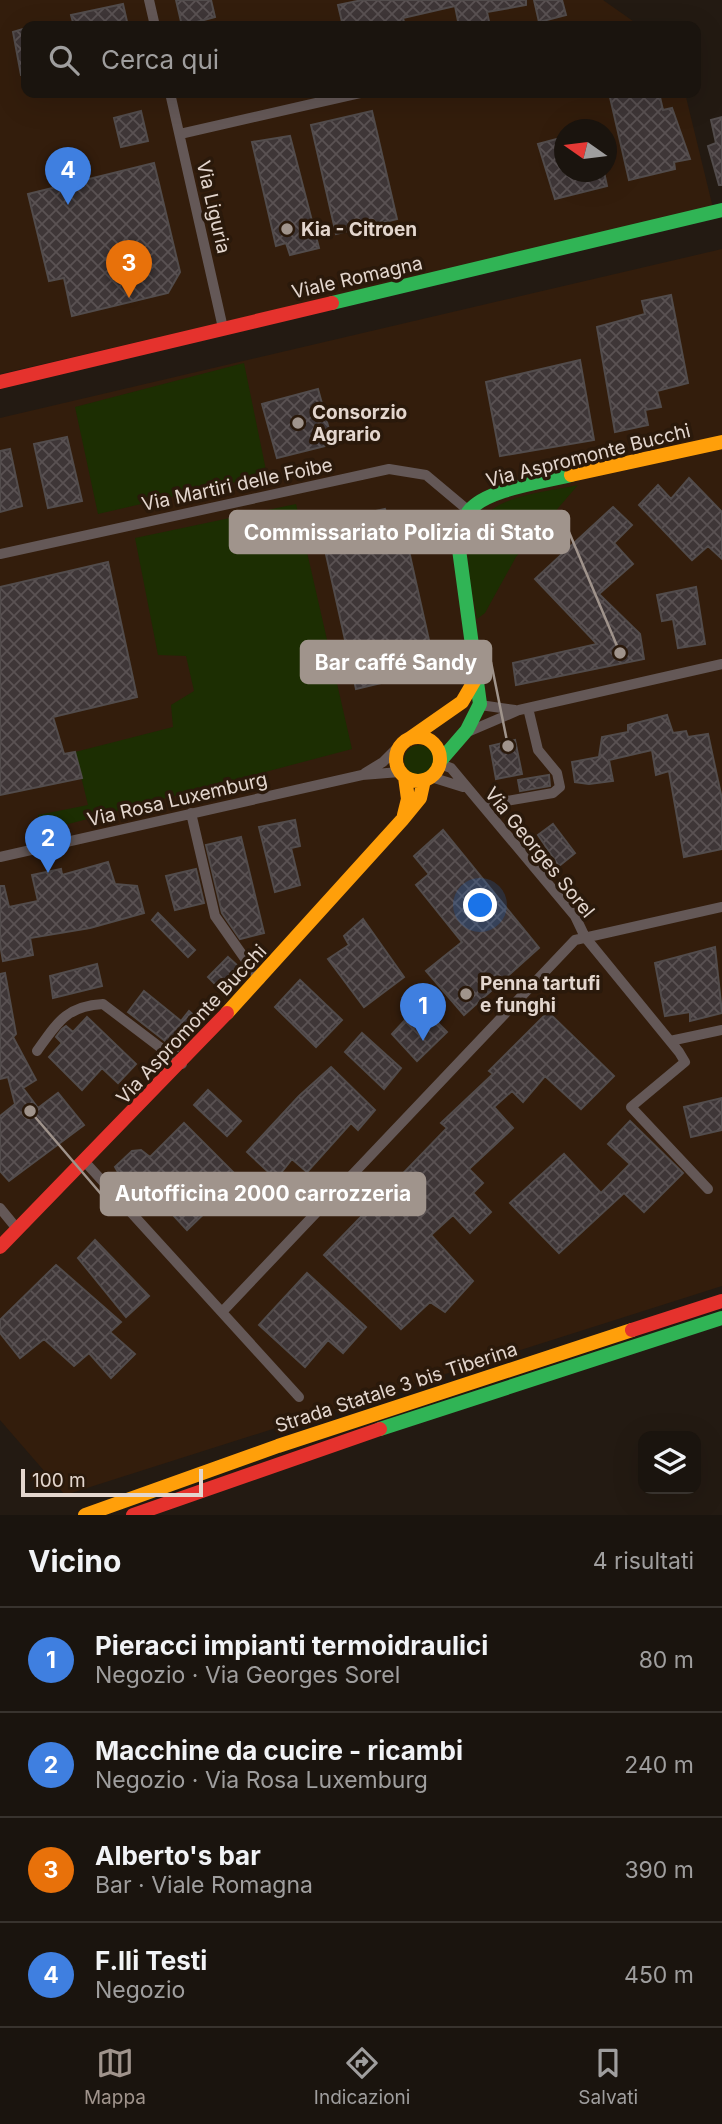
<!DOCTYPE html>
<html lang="it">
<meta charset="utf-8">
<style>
body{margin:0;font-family:Inter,sans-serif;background:#27211c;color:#f1f3f6}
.controls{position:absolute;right:21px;bottom:21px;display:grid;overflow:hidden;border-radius:14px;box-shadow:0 7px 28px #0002}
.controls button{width:63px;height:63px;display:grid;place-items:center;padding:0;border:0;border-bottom:2px solid #38332e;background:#1a140e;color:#f1f3f6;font:35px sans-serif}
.compass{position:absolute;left:554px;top:119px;width:63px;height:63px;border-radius:50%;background:#1a140e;box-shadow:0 7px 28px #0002;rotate:284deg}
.scale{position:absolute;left:21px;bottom:18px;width:182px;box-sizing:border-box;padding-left:7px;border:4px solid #e3d6ce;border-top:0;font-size:19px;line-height:24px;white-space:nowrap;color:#e3d6ce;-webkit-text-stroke:5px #2a190b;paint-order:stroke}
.you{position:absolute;left:481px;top:906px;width:24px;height:24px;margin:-18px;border:5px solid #fff;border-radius:50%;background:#1a73e8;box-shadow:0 0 0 10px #1a73e833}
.badge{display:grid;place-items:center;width:46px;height:46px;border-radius:50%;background:#a0948c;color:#fff;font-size:23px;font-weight:700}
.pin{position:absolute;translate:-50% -58px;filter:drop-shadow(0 2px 4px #0008)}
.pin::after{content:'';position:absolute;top:37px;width:24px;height:21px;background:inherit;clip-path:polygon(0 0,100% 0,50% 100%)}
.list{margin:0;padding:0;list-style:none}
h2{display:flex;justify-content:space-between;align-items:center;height:91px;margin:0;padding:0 28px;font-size:30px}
h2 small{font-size:23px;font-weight:400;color:#9f9e9e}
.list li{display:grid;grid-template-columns:46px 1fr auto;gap:21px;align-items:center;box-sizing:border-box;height:105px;padding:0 28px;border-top:2px solid #38332e}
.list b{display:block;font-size:26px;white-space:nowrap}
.list p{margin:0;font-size:23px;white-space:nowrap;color:#9f9e9e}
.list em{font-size:23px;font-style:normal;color:#9f9e9e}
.icon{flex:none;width:38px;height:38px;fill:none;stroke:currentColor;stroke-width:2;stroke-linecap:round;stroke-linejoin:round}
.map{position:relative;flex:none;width:722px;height:1515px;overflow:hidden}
.search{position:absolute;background:#1a140e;box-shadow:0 7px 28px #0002;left:21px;right:21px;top:21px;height:77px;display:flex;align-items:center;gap:18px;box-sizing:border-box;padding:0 24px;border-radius:14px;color:#9f9e9e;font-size:26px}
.sheet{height:511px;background:#1a140e}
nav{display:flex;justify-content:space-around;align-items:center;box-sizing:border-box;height:98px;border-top:2px solid #38332e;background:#1a140e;font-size:19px;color:#9f9e9e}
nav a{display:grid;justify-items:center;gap:4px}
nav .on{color:#a0948c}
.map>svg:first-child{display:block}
.built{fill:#331d0c;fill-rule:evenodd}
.green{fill:#1c2e02}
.building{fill:url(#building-cross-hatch);stroke:#524c4c;stroke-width:2}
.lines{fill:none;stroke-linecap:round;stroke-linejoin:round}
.street{stroke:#645857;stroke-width:10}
.fast{stroke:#30b455;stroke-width:14}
.slow{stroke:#ff9f0a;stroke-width:14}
.jam{stroke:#e5322d;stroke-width:14}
.poi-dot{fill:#a0948c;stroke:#2a190b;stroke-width:2.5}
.labels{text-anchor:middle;stroke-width:7;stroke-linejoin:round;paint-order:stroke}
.street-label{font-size:19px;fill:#e3d6ce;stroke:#2a190b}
.poi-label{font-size:19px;font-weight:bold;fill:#e3d6ce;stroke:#2a190b;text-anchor:start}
.leader{fill:none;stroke:#a0948c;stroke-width:2.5}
.callout-dot{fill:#a0948c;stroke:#2a190b;stroke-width:2.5}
.callout{fill:#a0948c;stroke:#a0948c;stroke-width:2.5}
.callout-label{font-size:21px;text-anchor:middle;font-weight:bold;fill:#fff}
</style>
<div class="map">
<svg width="722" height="1515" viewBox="0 0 722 1515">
<defs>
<pattern id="building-cross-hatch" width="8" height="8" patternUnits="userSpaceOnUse" patternTransform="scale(1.75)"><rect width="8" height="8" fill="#3e3637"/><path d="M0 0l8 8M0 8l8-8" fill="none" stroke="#5a5253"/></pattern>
</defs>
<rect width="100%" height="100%" fill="#231a12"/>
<path class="built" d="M 0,0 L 603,0 L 640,26 L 26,26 L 26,93 L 685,93 L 713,208 L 0,374 ZM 564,130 L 606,130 L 606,172 L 564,172 Z
M 722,249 L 722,1286 L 65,1495 L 0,1420 L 0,418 Z"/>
<path class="green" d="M 244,363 L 267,475 L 98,514 L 75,407 Z
M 578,485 L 516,557 L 485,613 L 477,619 C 474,597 466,570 469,548 C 475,495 538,494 578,485 Z
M 296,504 L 352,749 L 42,831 L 38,815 L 88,805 L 75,752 L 173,727 L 171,705 L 194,691 L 186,656 L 158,655 L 135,538 Z
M404 760a15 15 0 1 1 30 0a15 15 0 1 1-30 0Z"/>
<path class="building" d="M 176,0 L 211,0 L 215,17 L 182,26 Z
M 362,0 L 526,0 L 526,5 L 487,12 L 490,26 L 459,26 L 455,6 L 403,18 L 405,26 L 343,26 L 338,5 Z
M 534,0 L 562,0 L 566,15 L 539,22 Z
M 123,4 L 128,26 L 74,26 L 71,15 Z
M 26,28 L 26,75 L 21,75 L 13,32 Z
M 609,93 L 659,93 L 663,110 L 672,108 L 690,159 L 674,162 L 675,169 L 629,180 Z
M 141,111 L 148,141 L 121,147 L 114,118 Z
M 372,111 L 397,219 L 336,234 L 311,125 Z
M 722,117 L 722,185 L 719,185 L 708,146 L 716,143 L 711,120 Z
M 290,136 L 319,248 L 290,255 L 286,243 L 276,246 L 252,142 Z
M 564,137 L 564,172 L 604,172 L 607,186 L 555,199 L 538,144 Z
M 154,163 L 180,272 L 168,293 L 72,316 L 64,278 L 49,281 L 28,194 Z
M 671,295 L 688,383 L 657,391 L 661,407 L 645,410 L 648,425 L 615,432 L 597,327 L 645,314 L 642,301 Z
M 580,360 L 594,440 L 500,456 L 486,382 Z
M 318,389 L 333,444 L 277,458 L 262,404 Z
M 67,437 L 82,501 L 48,508 L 34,444 Z
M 10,449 L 22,506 L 0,512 L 0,451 Z
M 689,478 L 722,512 L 722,559 L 708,546 L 692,560 L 639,505 L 658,485 L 671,499 Z
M 613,507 L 632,525 L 614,543 L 633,564 L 599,594 L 640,634 L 644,659 L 516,685 L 513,663 L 597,644 L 535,579 Z
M 385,509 L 390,522 L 402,520 L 433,658 L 421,661 L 423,673 L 356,689 L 319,523 Z
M 108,562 L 137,697 L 53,717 L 64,754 L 75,752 L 82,778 L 0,795 L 0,587 Z
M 696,587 L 705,644 L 678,648 L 673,619 L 662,621 L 657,595 Z
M 667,715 L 673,733 L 686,731 L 688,737 L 708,734 L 722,799 L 722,849 L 684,857 L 669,771 L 656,775 L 652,750 L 609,760 L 613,781 L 589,784 L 575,782 L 572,762 L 599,757 L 602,737 L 628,732 L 628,725 Z
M 515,740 L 522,774 L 496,779 L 490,746 Z
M 549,775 L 550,786 L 520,791 L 518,780 Z
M 295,820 L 300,846 L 291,848 L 300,885 L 275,892 L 259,827 Z
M 553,824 L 575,853 L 559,866 L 538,835 Z
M 443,830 L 539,948 L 464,1015 L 426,971 L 462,942 L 416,885 L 429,874 L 414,856 Z
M 241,837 L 264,933 L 240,939 L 222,913 L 206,845 Z
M 108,862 L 115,884 L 137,886 L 144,913 L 90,928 L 30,938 L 33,955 L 3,961 L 0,944 L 0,886 L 4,886 L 9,907 L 38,901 L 32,875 L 61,869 L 62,875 Z
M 196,869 L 204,903 L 175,910 L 166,876 Z
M 158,913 L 195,950 L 188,957 L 152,920 Z
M 363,919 L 404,977 L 364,1007 L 328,959 L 349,945 L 344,936 Z
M 715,947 L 722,1013 L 690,1021 L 690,1012 L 665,1016 L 655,963 Z
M 228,957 L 238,966 L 218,987 L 208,977 Z
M 97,964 L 102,986 L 53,998 L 50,976 Z
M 5,973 L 16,1034 L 13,1037 L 36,1080 L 23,1088 L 38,1108 L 58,1093 L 84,1125 L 9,1181 L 0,1171 L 0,1116 L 15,1104 L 8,1077 L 0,1079 L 0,974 Z
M 300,980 L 342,1020 L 316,1047 L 275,1007 Z
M 144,991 L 181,1021 L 189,1011 L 198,1019 L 178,1051 L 128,1012 Z
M 548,1012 L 614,1076 L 581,1109 L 545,1076 L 523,1102 L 512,1091 L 494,1107 L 513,1128 L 469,1169 L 483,1183 L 473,1193 L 491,1212 L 470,1233 L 453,1215 L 431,1235 L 473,1281 L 445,1312 L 430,1302 L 401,1329 L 324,1255 L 447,1128 L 441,1123 L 493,1074 L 489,1071 Z
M 428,1013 L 447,1032 L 417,1061 L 392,1034 L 407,1018 L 415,1025 Z
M 87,1017 L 136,1064 L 118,1083 L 102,1068 L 82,1090 L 49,1057 L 62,1043 L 56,1037 L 62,1029 L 66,1026 L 73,1032 Z
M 362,1033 L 401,1068 L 384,1089 L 345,1052 Z
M 331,1067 L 375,1110 L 358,1130 L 351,1123 L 307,1172 L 292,1159 L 276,1179 L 247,1152 L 299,1096 Z
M 208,1090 L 241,1121 L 227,1136 L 194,1105 Z
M 722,1098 L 722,1130 L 691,1137 L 684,1107 Z
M 630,1121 L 683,1173 L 644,1212 L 624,1193 L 559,1253 L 510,1203 L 564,1154 L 601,1193 L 630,1164 L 608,1144 Z
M 184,1123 L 240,1179 L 187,1230 L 138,1177 L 122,1179 L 115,1167 L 132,1151 L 141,1150 L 150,1157 Z
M 95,1240 L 149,1296 L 126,1317 L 78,1258 Z
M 56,1265 L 121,1322 L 110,1332 L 135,1354 L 111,1378 L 89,1353 L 74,1366 L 44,1339 L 20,1358 L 0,1333 L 0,1320 Z
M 307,1273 L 366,1327 L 343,1353 L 328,1340 L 305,1367 L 259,1325 Z"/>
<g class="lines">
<path class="street" d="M 149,0 L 155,26
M 170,93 L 223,328
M 180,134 L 360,93
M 0,554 L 389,469 L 426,475 L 469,511
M 480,705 L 515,710
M 470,731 L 519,710 L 722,664
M 440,764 L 451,768 L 575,916 L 585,937 L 679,1052 L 685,1062 L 631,1107 L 708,1189
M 365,773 L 383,762 L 401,744
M 431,777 L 463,787
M 483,805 L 553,793 L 560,787 L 557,773 L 538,750 L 528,708
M 191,813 L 215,916 L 260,980
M 0,857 L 362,775 L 400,772
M 670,1041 L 722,1030
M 37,1051 C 57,1023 66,1006 103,1004 L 182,1064
M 86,1163 L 299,1397
M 0,1208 L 18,1230
M 222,1312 L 575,940 L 722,907"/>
<path class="fast" d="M 332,303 L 722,210
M 441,760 L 467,730 L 480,704 L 458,542 C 460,532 462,520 469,511 C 486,489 544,482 571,475
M 380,1429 L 722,1318"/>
<path class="slow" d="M 571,475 L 722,442
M396 759a22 22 0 1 1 44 0a22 22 0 1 1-44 0Z
M 409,739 L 462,702 L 476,678
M 404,815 L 408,799 L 405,777
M 227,1013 L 402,820 L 420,798 L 424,780
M 85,1515 L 278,1446 L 632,1330"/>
<path class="jam" d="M 0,382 L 332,303
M 0,1247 L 227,1013
M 632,1330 L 722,1301
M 133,1515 L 380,1429"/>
</g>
<g class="poi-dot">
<circle cx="287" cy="229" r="7"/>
<circle cx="298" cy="423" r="7"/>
<circle cx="466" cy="994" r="7"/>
</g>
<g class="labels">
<g class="street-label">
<text transform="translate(214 207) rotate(77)" y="7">Via Liguria</text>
<text transform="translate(357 277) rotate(-13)" y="7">Viale Romagna</text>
<text transform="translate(588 455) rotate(-14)" y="7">Via Aspromonte Bucchi</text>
<text transform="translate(237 484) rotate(-12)" y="7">Via Martiri delle Foibe</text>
<text transform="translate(177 799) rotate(-13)" y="7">Via Rosa Luxemburg</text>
<text transform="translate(540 852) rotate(51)" y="7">Via Georges Sorel</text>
<text transform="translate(191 1024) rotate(-47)" y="7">Via Aspromonte Bucchi</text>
<text transform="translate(396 1387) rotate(-18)" y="7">Strada Statale 3 bis Tiberina</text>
</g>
<g class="poi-label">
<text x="301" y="236">Kia - Citroen</text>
<text x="312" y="419">Consorzio<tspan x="312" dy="22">Agrario</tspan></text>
<text x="480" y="990">Penna tartufi<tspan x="480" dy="22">e funghi</tspan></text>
</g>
</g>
<path class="leader" d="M620 653L569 532M508 746L491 662M30 1111L101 1194"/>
<g class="callout-dot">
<circle cx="620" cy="653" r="7"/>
<circle cx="508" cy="746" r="7"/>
<circle cx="30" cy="1111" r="7"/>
</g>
<g class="callout">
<rect x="230" y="511" width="339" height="42" rx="7"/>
<rect x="301" y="641" width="190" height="42" rx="7"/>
<rect x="101" y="1173" width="324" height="42" rx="7"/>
</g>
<g class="callout-label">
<text x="399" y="540">Commissariato Polizia di Stato</text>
<text x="396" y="670">Bar caffé Sandy</text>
<text x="263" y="1201">Autofficina 2000 carrozzeria</text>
</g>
</svg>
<div class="controls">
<button><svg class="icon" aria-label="layers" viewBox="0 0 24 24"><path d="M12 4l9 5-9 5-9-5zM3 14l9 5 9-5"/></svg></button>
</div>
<svg class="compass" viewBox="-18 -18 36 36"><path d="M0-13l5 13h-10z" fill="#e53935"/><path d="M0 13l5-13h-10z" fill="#9f9e9e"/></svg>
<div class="scale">100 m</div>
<div class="you"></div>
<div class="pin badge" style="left:423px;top:1041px;background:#3f7fe0">1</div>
<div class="pin badge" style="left:48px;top:873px;background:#3f7fe0">2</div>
<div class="pin badge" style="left:129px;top:298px;background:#e8710a">3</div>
<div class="pin badge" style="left:68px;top:205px;background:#3f7fe0">4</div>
<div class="search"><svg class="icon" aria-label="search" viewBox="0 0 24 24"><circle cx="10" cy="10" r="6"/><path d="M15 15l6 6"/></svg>Cerca qui</div>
</div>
<section class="sheet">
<h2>Vicino<small>4 risultati</small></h2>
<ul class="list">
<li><span class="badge" style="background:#3f7fe0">1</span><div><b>Pieracci impianti termoidraulici</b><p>Negozio · Via Georges Sorel</p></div><em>80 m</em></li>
<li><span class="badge" style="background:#3f7fe0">2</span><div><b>Macchine da cucire - ricambi</b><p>Negozio · Via Rosa Luxemburg</p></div><em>240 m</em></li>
<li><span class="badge" style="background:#e8710a">3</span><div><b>Alberto's bar</b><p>Bar · Viale Romagna</p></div><em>390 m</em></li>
<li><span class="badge" style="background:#3f7fe0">4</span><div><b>F.lli Testi</b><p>Negozio</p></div><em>450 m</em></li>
</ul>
</section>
<nav>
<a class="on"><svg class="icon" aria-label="map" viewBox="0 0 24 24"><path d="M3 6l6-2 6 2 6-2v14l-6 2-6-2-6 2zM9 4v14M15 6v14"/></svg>Mappa</a>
<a><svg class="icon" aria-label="directions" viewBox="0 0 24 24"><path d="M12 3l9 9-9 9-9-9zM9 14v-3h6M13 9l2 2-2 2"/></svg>Indicazioni</a>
<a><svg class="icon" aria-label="saved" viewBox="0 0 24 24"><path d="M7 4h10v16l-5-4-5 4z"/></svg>Salvati</a>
</nav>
